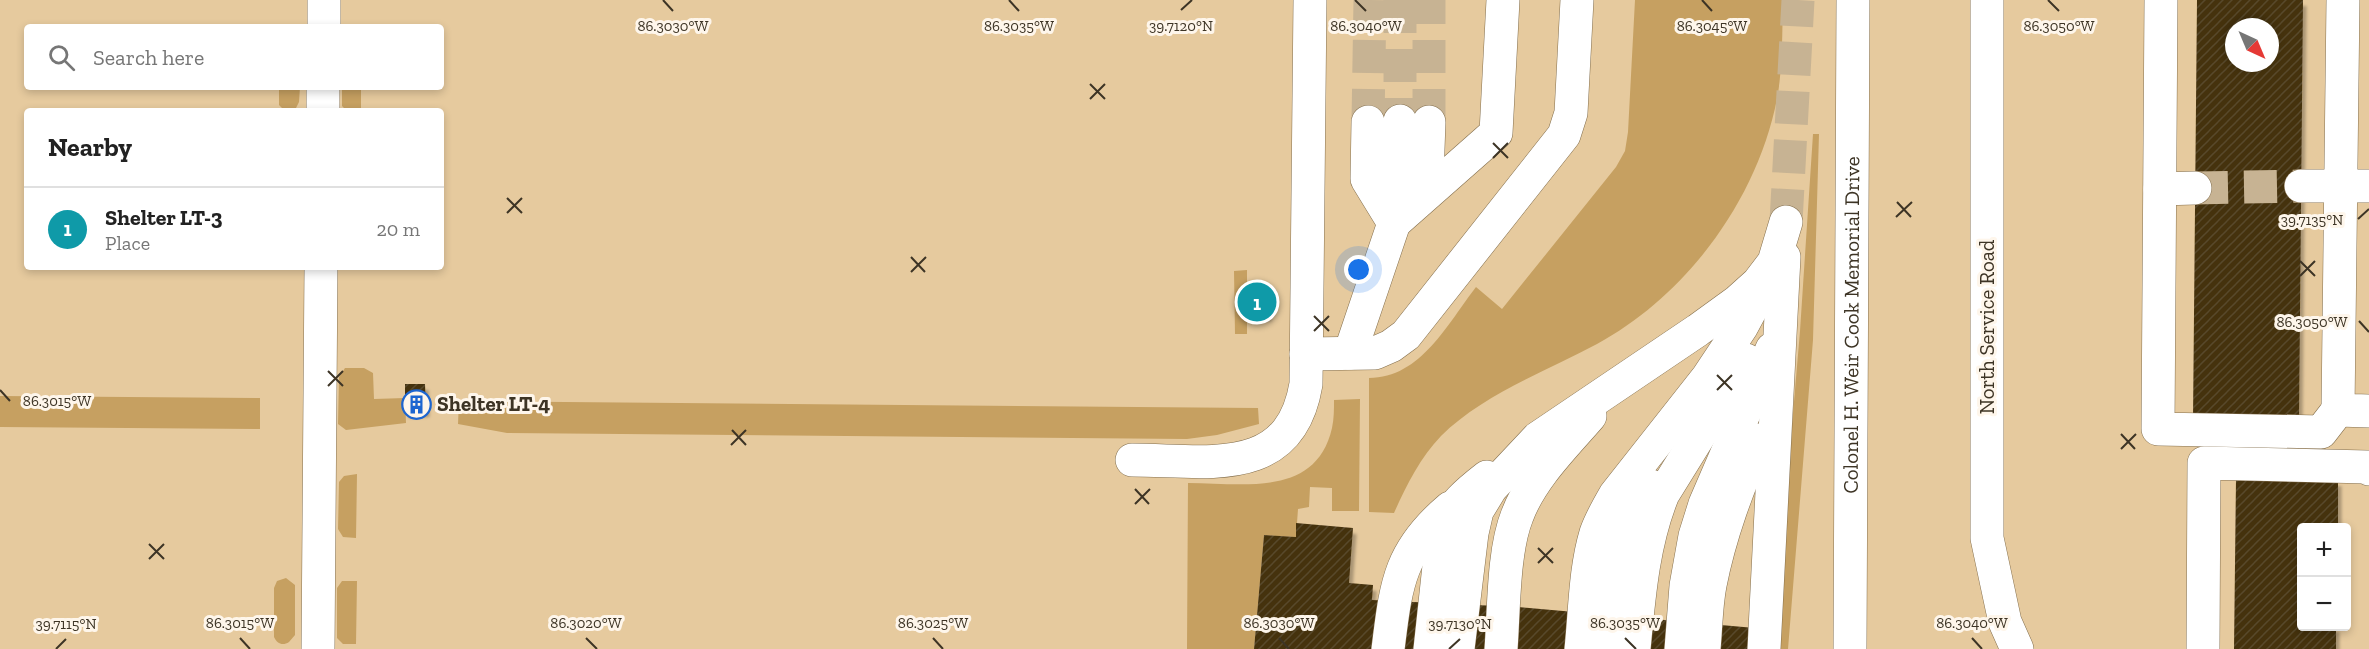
<!DOCTYPE html>
<meta charset="utf-8">
<style>
body{margin:0;font-family:"Zilla Slab",serif;background:#f6f6f6;color:#222}
.controls{position:absolute;right:18px;bottom:18px;display:grid;overflow:hidden;border-radius:6px;box-shadow:0 3px 9px #0003}
.controls button{width:54px;height:54px;display:grid;place-items:center;padding:0;border:0;border-bottom:2px solid #e0e0e0;background:#fff;color:#222;font:30px sans-serif}
.compass{position:absolute;left:2225px;top:18px;width:54px;height:54px;border-radius:50%;background:#fff;box-shadow:0 3px 9px #0003;rotate:136deg}
.you{position:absolute;left:1359px;top:270px;width:21px;height:21px;margin:-15px;border:4px solid #fff;border-radius:50%;background:#1a73e8;box-shadow:0 0 0 9px #1a73e833}
.badge{display:grid;place-items:center;width:39px;height:39px;border-radius:50%;background:#1c65d0;color:#fff;font-size:20px;font-weight:700}
.pin{position:absolute;translate:-50% -50%;border:3px solid #fff;box-shadow:0 2px 6px #0006}
.list{margin:0;padding:0;list-style:none}
h2{display:flex;justify-content:space-between;align-items:center;height:78px;margin:0;padding:0 24px;font-size:26px}
h2 small{font-size:20px;font-weight:400;color:#767676}
.list li{display:grid;grid-template-columns:39px 1fr auto;gap:18px;align-items:center;box-sizing:border-box;height:84px;padding:0 24px;border-top:2px solid #e0e0e0}
.list b{display:block;font-size:22px;white-space:nowrap}
.list p{margin:0;font-size:20px;white-space:nowrap;color:#767676}
.list em{font-size:20px;font-style:normal;color:#767676}
.icon{flex:none;width:33px;height:33px;fill:none;stroke:currentColor;stroke-width:2;stroke-linecap:round;stroke-linejoin:round}
.map{position:relative;flex:none;width:2369px;height:649px;overflow:hidden}
.search{position:absolute;background:#fff;box-shadow:0 3px 9px #0003;left:24px;top:24px;width:420px;height:66px;display:flex;align-items:center;gap:15px;box-sizing:border-box;padding:0 21px;border-radius:6px;color:#767676;font-size:22px}
.panel{position:absolute;background:#fff;box-shadow:0 3px 9px #0003;left:24px;top:108px;width:420px;height:162px;border-radius:6px}
.map>svg:first-child{display:block}
.built{fill:#e6ca9e;fill-rule:evenodd}
.grass{fill:#c6a061}
.building{fill:url(#building-hatch);fill-rule:evenodd;filter:url(#shadow)}
.lines{fill:none;stroke-linecap:round;stroke-linejoin:round}
.minor-tunnel{stroke:#c7b393;stroke-width:33;stroke-dasharray:33 16;stroke-linecap:butt}
.minor-casing{stroke:#846f4d;stroke-width:34}
.minor{stroke:#fff;stroke-width:33}
.ticks{fill:none;stroke:#3d3425;stroke-width:2}
.labels{text-anchor:middle;stroke-width:6;stroke-linejoin:round;paint-order:stroke}
.street-label{font-size:21px;fill:#3d3425;stroke:#fef6eb}
.poi-label{font-size:21px;font-weight:bold;fill:#3d3425;stroke:#fef6eb;text-anchor:start}
.ticks-label{font-size:15px;text-anchor:middle;fill:#3d3425;stroke:#fef6eb;stroke-width:6;stroke-linejoin:round;paint-order:stroke}
</style>
<div class="map">
<svg width="2369" height="649" viewBox="0 0 2369 649">
<defs>
<pattern id="building-hatch" width="6" height="6" patternUnits="userSpaceOnUse" patternTransform="scale(1.5)"><rect width="6" height="6" fill="#453211"/><path d="M-1 1l2-2M0 6l6-6M5 7l2-2" fill="none" stroke="#58482b"/></pattern>
<filter id="shadow"><feDropShadow dx="3.5" dy="6" stdDeviation="1.5" flood-color="#0004"/></filter>
</defs>
<rect width="100%" height="100%" fill="#ead3ae"/>
<path class="built" d="M 0,0 L 2369,0 L 2369,649 L 0,649 ZM 27,27 L 441,27 L 441,87 L 27,87 ZM 2234,27 L 2270,27 L 2270,63 L 2234,63 ZM 27,111 L 441,111 L 441,267 L 27,267 ZM 2302,528 L 2346,528 L 2346,626 L 2302,626 Z"/>
<path class="grass" d="M 1635,0 L 1783,0 C 1782,33 1783,67 1777,99 C 1757,200 1687,295 1597,344 C 1546,371 1482,395 1441,436 C 1420,458 1406,486 1394,513 L 1369,512 L 1369,378 C 1421,378 1448,323 1476,287 L 1502,309 L 1616,167 L 1625,151 L 1628,132 Z
M 279,87 L 300,87 L 299,102 L 295,110 L 285,111 L 279,105 Z
M 342,87 L 361,87 L 361,111 L 347,111 L 342,106 Z
M 1813,134 L 1819,134 L 1813,340 L 1788,649 L 1773,649 L 1800,331 Z
M 1247,270 L 1247,334 L 1235,334 L 1234,271 Z
M 345,368 L 364,368 L 373,373 L 374,399 L 405,398 L 406,423 L 346,430 L 338,424 L 339,377 Z
M 0,396 L 260,398 L 260,429 L 0,427 Z
M 1360,399 L 1359,511 L 1332,511 L 1332,488 L 1310,487 L 1309,507 L 1298,509 L 1296,537 L 1264,535 L 1254,649 L 1187,649 L 1188,483 C 1243,483 1316,498 1332,428 C 1334,419 1334,409 1334,400 Z
M 459,401 L 1258,408 L 1259,424 L 1217,435 L 1187,439 L 507,433 L 458,424 Z
M 357,474 L 356,538 L 343,537 L 338,529 L 339,482 L 344,476 Z
M 286,578 L 295,585 L 295,635 L 289,642 C 283,646 277,644 274,637 L 274,588 L 277,581 Z
M 342,581 L 357,581 L 356,644 L 343,644 L 337,638 L 337,588 Z"/>
<path class="building" d="M 2197,0 L 2303,0 L 2299,419 L 2193,419 ZM 2234,27 L 2270,27 L 2270,63 L 2234,63 Z
M 1268,289 L 1268,315 L 1247,315 L 1247,290 Z
M 405,384 L 425,384 L 426,411 L 405,412 Z
M 2236,479 L 2338,480 L 2338,528 L 2302,528 L 2302,626 L 2336,626 L 2336,649 L 2234,649 Z
M 1296,523 L 1353,528 L 1349,583 L 1373,585 L 1372,600 L 1518,607 L 1766,629 L 1764,649 L 1254,649 L 1264,535 L 1296,537 Z"/>
<g class="lines">
<path class="minor-tunnel" d="M 1400,0 L 1400,121
M 1368,122 L 1370,0
M 1429,122 L 1429,0
M 2195,188 L 2301,186
M 1786,222 L 1798,0"/>
<defs>
<g id="minor">
<path d="M 1987,0 L 1987,538 L 2005,622 L 2017,649"/>
<path d="M 2161,0 L 2158,429 L 2321,432 L 2338,410"/>
<path d="M 2343,0 L 2338,410 L 2369,411"/>
<path d="M 324,27 L 324,0"/>
<path d="M 323,111 L 323,87"/>
<path d="M 1368,122 L 1367,179 L 1394,223"/>
<path d="M 2301,186 L 2369,186"/>
<path d="M 2160,189 L 2195,188"/>
<path d="M 1408,205 L 1427,176 L 1429,122"/>
<path d="M 1394,223 L 1496,133 L 1503,0"/>
<path d="M 1350,353 L 1394,223 L 1400,121"/>
<path d="M 1306,354 L 1375,353 L 1391,346 L 1406,335 L 1564,135 L 1571,113 L 1577,0"/>
<path d="M 1132,460 C 1207,460 1290,480 1306,384 L 1310,0"/>
<path d="M 318,649 L 321,267"/>
<path d="M 1388,649 C 1396,586 1398,552 1450,508"/>
<path d="M 1430,649 L 1443,529 C 1450,506 1469,491 1487,477"/>
<path d="M 1458,649 L 1472,533 L 1477,511 L 1491,488 L 1538,438 L 1698,330 L 1738,301 L 1758,283 L 1774,262 L 1786,222"/>
<path d="M 1501,649 C 1504,610 1503,551 1517,516 C 1531,478 1564,446 1590,416"/>
<path d="M 1581,649 C 1585,611 1585,569 1596,533 C 1601,519 1608,507 1615,495 L 1708,377 L 1742,326 L 1763,287"/>
<path d="M 1606,649 C 1612,592 1614,532 1651,486"/>
<path d="M 1634,649 C 1639,596 1643,543 1663,494 L 1746,360"/>
<path d="M 1681,649 L 1686,586 L 1695,536 L 1705,504 L 1772,349"/>
<path d="M 1704,649 C 1706,628 1706,606 1710,585 C 1720,534 1738,487 1758,440"/>
<path d="M 1764,649 L 1784,257"/>
<path id="s1" d="M 1850,649 L 1853,0"/>
<path d="M 2203,649 L 2204,463 L 2367,467 L 2369,469"/>
</g>
</defs>
<use href="#minor" class="minor-casing"/>
<use href="#minor" class="minor"/>
</g>
<path class="ticks" d="M 663,0 L 673,11M 1009,0 L 1019,11M 1355,0 L 1366,11M 1702,0 L 1712,11M 2048,0 L 2059,11M 1181,10 L 1192,0M 1090,84 L 1105,99M 1090,99 L 1105,84M 1493,143 L 1508,158M 1493,158 L 1508,143M 507,198 L 522,213M 1897,202 L 1911,217M 507,213 L 522,198M 1896,217 L 1912,202M 2358,219 L 2369,209M 911,257 L 925,272M 2300,261 L 2315,276M 911,272 L 926,257M 2300,276 L 2315,261M 1314,316 L 1329,331M 2359,321 L 2369,332M 1314,331 L 1329,316M 328,371 L 343,386M 1717,375 L 1732,390M 328,386 L 343,371M 0,390 L 10,401M 1717,390 L 1732,375M 732,430 L 746,445M 2121,434 L 2135,449M 731,445 L 746,430M 2121,449 L 2136,434M 1135,489 L 1149,504M 1135,504 L 1150,489M 149,544 L 164,559M 1538,548 L 1553,563M 149,559 L 164,544M 1538,563 L 1553,548M 240,638 L 250,649M 586,638 L 597,649M 933,638 L 943,649M 1279,638 L 1289,649M 1625,638 L 1636,649M 1972,638 L 1982,649M 56,649 L 66,639M 1449,649 L 1460,639"/>
<defs>
<symbol id="building-ring" viewBox="-11 -11 22 22"><circle r="9.5" fill="#fef6eb" stroke="#1c65d0" stroke-width="1.5"/><path d="M-4-6H4V6H1V3H-1V6H-4ZM-2.5-4.3h1.7v1.8h-1.7ZM.8-4.3h1.7v1.8H.8ZM-2.5-1h1.7V.8h-1.7ZM.8-1h1.7V.8H.8Z" fill="#1c65d0"/></symbol>
</defs>
<g fill-rule="evenodd">
<use href="#building-ring" x="400" y="388" width="33" height="33"/>
</g>
<g class="labels">
<g class="street-label">
<text dy="7" stroke="none"><textPath href="#s1" startOffset="324">Colonel H. Weir Cook Memorial Drive</textPath></text>
<text transform="translate(1987 327) rotate(-90)" y="7">North Service Road</text>
</g>
<g class="poi-label">
<text x="437" y="411">Shelter LT-4</text>
</g>
</g>
<g class="ticks-label">
<text x="1181" y="31">39.7120°N</text>
<text x="673" y="31">86.3030°W</text>
<text x="1019" y="31">86.3035°W</text>
<text x="1366" y="31">86.3040°W</text>
<text x="1712" y="31">86.3045°W</text>
<text x="2059" y="31">86.3050°W</text>
<text x="2312" y="225">39.7135°N</text>
<text x="2312" y="327">86.3050°W</text>
<text x="57" y="406">86.3015°W</text>
<text x="240" y="628">86.3015°W</text>
<text x="586" y="628">86.3020°W</text>
<text x="933" y="628">86.3025°W</text>
<text x="1279" y="628">86.3030°W</text>
<text x="1625" y="628">86.3035°W</text>
<text x="1972" y="628">86.3040°W</text>
<text x="66" y="629">39.7115°N</text>
<text x="1460" y="629">39.7130°N</text>
</g>
</svg>
<div class="controls">
<button>+</button>
<button>−</button>
</div>
<svg class="compass" viewBox="-18 -18 36 36"><path d="M0-13l5 13h-10z" fill="#e53935"/><path d="M0 13l5-13h-10z" fill="#767676"/></svg>
<div class="you"></div>
<div class="pin badge" style="left:1257px;top:302px;background:#0f9aa8">1</div>
<div class="search"><svg class="icon" aria-label="search" viewBox="0 0 24 24"><circle cx="10" cy="10" r="6"/><path d="M15 15l6 6"/></svg>Search here</div>
<section class="panel">
<h2>Nearby<small></small></h2>
<ul class="list">
<li><span class="badge" style="background:#0f9aa8">1</span><div><b>Shelter LT-3</b><p>Place</p></div><em>20 m</em></li>
</ul>
</section>
</div>
